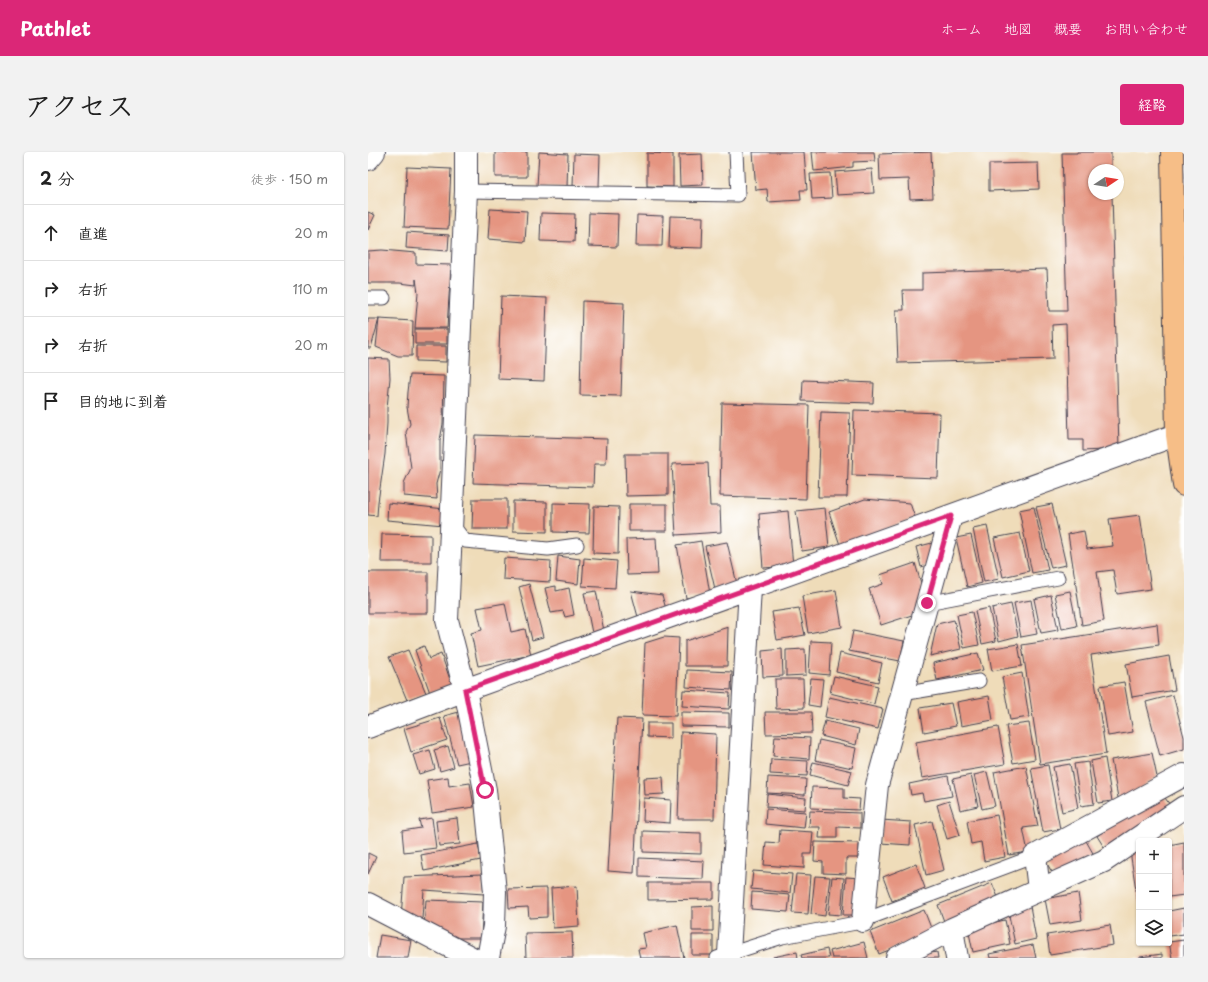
<!DOCTYPE html>
<html lang="ja">
<meta charset="utf-8">
<style>
body{margin:0;font-family:"Playpen Sans","Klee One",sans-serif;background:#f2f2f2;color:#222}
.controls{position:absolute;right:12px;bottom:12px;display:grid;overflow:hidden;border-radius:4px;box-shadow:0 1px 3px #0004}
.controls button{width:36px;height:36px;display:grid;place-items:center;padding:0;border:0;border-bottom:1px solid #e0e0e0;background:#fff;color:#222;font:20px sans-serif}
.compass{position:absolute;left:720px;top:12px;width:36px;height:36px;border-radius:50%;background:#fff;box-shadow:0 1px 3px #0004;rotate:78deg}
.stop{position:absolute;width:12px;height:12px;margin:-9px;border:3px solid #db2777;border-radius:50%;background:#fff}
.stop.end{background:#db2777;border-color:#fff;box-shadow:0 1px 4px #0008}
.list{margin:0;padding:0;list-style:none}
h2{display:flex;justify-content:space-between;align-items:center;height:52px;margin:0;padding:0 16px;font-size:17px}
h2 small{font-size:13px;font-weight:400;color:#767676}
.list li{display:grid;grid-template-columns:26px 1fr auto;gap:12px;align-items:center;box-sizing:border-box;height:56px;padding:0 16px;border-top:1px solid #e0e0e0}
.list b{display:block;font-size:15px;white-space:nowrap}
.list em{font-size:13px;font-style:normal;color:#767676}
.icon{flex:none;width:22px;height:22px;fill:none;stroke:currentColor;stroke-width:2;stroke-linecap:round;stroke-linejoin:round}
.map{position:relative;flex:none;width:816px;height:806px;overflow:hidden;border-radius:4px}
header{display:flex;align-items:center;gap:24px;box-sizing:border-box;height:56px;padding:0 20px;background:#db2777;color:#fff}
header strong{font-size:19px}
nav{display:flex;gap:22px;margin-inline-start:auto;font-size:14px}
.intro{display:flex;align-items:center;justify-content:space-between;box-sizing:border-box;height:96px;padding:0 24px}
h1{margin:0;font-size:28px}
.button{padding:10px 18px;border-radius:4px;background:#db2777;color:#fff;font-size:14px;font-weight:700}
main{display:flex;gap:24px;padding:0 24px}
aside{flex:1;background:#fff;border-radius:4px;box-shadow:0 1px 3px #0004}
.map>svg:first-child{display:block}
.building{fill:#e59581}
.lines{fill:none;stroke-linecap:round;stroke-linejoin:round}
.lane-casing{stroke:#413e4e;stroke-width:15}
.street-casing{stroke:#413e4e;stroke-width:24}
.primary-casing{stroke:#413e4e;stroke-width:24}
.lane{stroke:#fff;stroke-width:13}
.street{stroke:#fff;stroke-width:22}
.primary{stroke:#f6be87;stroke-width:22}
.route{stroke:#db2777;stroke-width:5}
</style>
<header>
<strong>Pathlet</strong>
<nav><a>ホーム</a><a>地図</a><a>概要</a><a>お問い合わせ</a></nav>
</header>
<div class="intro"><h1>アクセス</h1><a class="button">経路</a></div>
<main>
<aside>
<h2>2 分<small>徒歩 · 150 m</small></h2>
<ul class="list">
<li><svg class="icon" aria-label="ahead" viewBox="0 0 24 24"><path d="M12 20V5M6 11l6-6 6 6"/></svg><div><b>直進</b></div><em>20 m</em></li>
<li><svg class="icon" aria-label="right" viewBox="0 0 24 24"><path d="M7 20v-9h11M14 6l5 5-5 5"/></svg><div><b>右折</b></div><em>110 m</em></li>
<li><svg class="icon" aria-label="right" viewBox="0 0 24 24"><path d="M7 20v-9h11M14 6l5 5-5 5"/></svg><div><b>右折</b></div><em>20 m</em></li>
<li><svg class="icon" aria-label="arrive" viewBox="0 0 24 24"><path d="M6 21V4h12l-3 4 3 4H6"/></svg><div><b>目的地に到着</b></div></li>
</ul>
</aside>
<div class="map">
<svg width="816" height="806" viewBox="0 0 816 806">
<rect width="100%" height="100%" fill="#fff"/>
<filter id="ink" filterUnits="userSpaceOnUse"><feTurbulence type="fractalNoise" baseFrequency=".025" numOctaves="2"/><feDisplacementMap in="SourceGraphic" scale="8" xChannelSelector="R" yChannelSelector="G"/><feConvolveMatrix kernelMatrix="1 2 1 2 8 2 1 2 1" color-interpolation-filters="sRGB"/></filter>
<filter id="wash" filterUnits="userSpaceOnUse"><feTurbulence type="fractalNoise" baseFrequency=".012" numOctaves="4" result="noise"/><feDisplacementMap in="SourceGraphic" scale="16" xChannelSelector="R" yChannelSelector="G"/><feGaussianBlur stdDeviation="0.9" result="paint"/><feColorMatrix in="noise" values="0 0 0 0 0 0 0 0 0 0 0 0 0 0 0 0 0 1.4 0 .05"/><feComposite in="paint" operator="in"/></filter>
<g filter="url(#wash)">
<rect width="100%" height="100%" fill="#efdcb9"/>
<g id="blocks">
<path class="building" d="M 127,0 L 159,0 L 159,25 L 127,25 Z
M 171,0 L 200,2 L 199,35 L 169,34 Z
M 385,0 L 436,0 L 439,38 L 432,38 L 433,48 L 400,50 L 399,37 L 388,38 Z
M 444,0 L 506,0 L 507,9 L 485,10 L 485,15 L 446,19 Z
M 563,0 L 565,46 L 542,47 L 541,27 L 512,28 L 511,2 Z
M 709,0 L 743,0 L 743,18 L 726,18 L 726,42 L 744,42 L 751,297 L 715,299 L 715,288 L 701,288 L 698,172 L 684,173 L 685,207 L 530,211 L 528,158 L 536,158 L 535,138 L 554,138 L 554,121 L 679,117 L 681,159 L 699,159 L 694,1 L 709,1 Z
M 279,1 L 305,2 L 305,35 L 279,34 Z
M 206,2 L 232,3 L 231,35 L 205,34 Z
M 334,2 L 335,33 L 312,34 L 311,3 Z
M 670,11 L 671,37 L 621,39 L 621,12 Z
M 39,15 L 83,17 L 80,77 L 36,75 Z
M 504,17 L 506,41 L 469,43 L 467,20 Z
M 462,21 L 464,46 L 444,47 L 442,22 Z
M 122,57 L 159,59 L 157,90 L 120,87 Z
M 0,60 L 7,63 L 0,78 Z
M 173,61 L 207,62 L 206,90 L 172,89 Z
M 221,61 L 250,62 L 249,95 L 220,94 Z
M 269,63 L 295,64 L 294,94 L 268,94 Z
M 302,64 L 335,65 L 334,96 L 301,95 Z
M 39,80 L 81,83 L 80,99 L 38,96 Z
M 14,98 L 48,101 L 48,112 L 83,113 L 79,176 L 47,176 L 50,141 L 48,127 L 48,133 L 32,131 L 0,131 L 0,99 Z
M 133,144 L 179,146 L 176,229 L 130,227 Z
M 214,149 L 256,151 L 253,244 L 212,243 Z
M 0,167 L 11,167 L 45,169 L 44,204 L 30,204 L 8,195 L 11,167 L 3,196 L 0,196 Z
M 47,177 L 79,177 L 79,192 L 47,192 Z
M 48,194 L 78,194 L 78,210 L 48,209 Z
M 0,206 L 21,207 L 22,226 L 19,256 L 19,271 L 17,302 L 10,350 L 9,364 L 0,363 Z
M 42,223 L 76,224 L 75,272 L 72,288 L 72,317 L 68,332 L 69,347 L 36,344 L 36,331 L 43,316 L 38,280 L 42,272 L 39,255 L 40,240 Z
M 435,228 L 506,231 L 505,251 L 434,249 Z
M 354,251 L 441,253 L 438,347 L 352,344 Z
M 486,258 L 572,261 L 570,326 L 484,323 Z
M 453,260 L 482,261 L 479,345 L 450,345 Z
M 107,283 L 239,287 L 238,312 L 226,312 L 225,335 L 105,331 Z
M 257,302 L 300,302 L 300,343 L 258,344 Z
M 340,311 L 342,354 L 352,354 L 353,380 L 308,383 L 304,312 Z
M 105,347 L 139,347 L 139,377 L 104,377 Z
M 497,347 L 542,351 L 547,366 L 472,393 L 461,360 Z
M 145,349 L 179,350 L 179,380 L 145,379 Z
M 20,351 L 77,357 L 76,373 L 19,368 Z
M 185,351 L 222,352 L 221,381 L 185,380 Z
M 261,352 L 299,352 L 299,379 L 261,379 Z
M 684,352 L 698,413 L 683,416 L 668,355 Z
M 226,354 L 251,355 L 250,402 L 225,401 Z
M 666,355 L 680,418 L 664,421 L 651,358 Z
M 457,356 L 461,395 L 434,399 L 428,359 Z
M 420,359 L 425,414 L 395,416 L 391,362 Z
M 772,363 L 783,437 L 749,442 L 745,418 L 729,420 L 736,469 L 714,473 L 700,382 L 716,379 L 719,397 L 745,394 L 741,367 Z
M 619,374 L 631,427 L 616,430 L 605,377 Z
M 652,381 L 661,419 L 635,425 L 626,386 Z
M 14,382 L 63,383 L 63,410 L 13,410 Z
M 603,383 L 614,431 L 599,435 L 588,386 Z
M 288,386 L 290,422 L 259,423 L 258,387 Z
M 333,389 L 342,442 L 318,446 L 309,393 Z
M 359,390 L 369,432 L 347,437 L 337,394 Z
M 568,390 L 563,412 L 553,415 L 548,395 Z
M 190,404 L 212,407 L 210,432 L 188,429 Z
M 136,406 L 183,409 L 182,430 L 135,427 Z
M 216,406 L 249,409 L 247,436 L 214,434 Z
M 547,411 L 555,438 L 550,461 L 513,473 L 501,437 L 515,432 L 512,423 Z
M 0,420 L 60,420 L 60,461 L 0,461 Z
M 161,432 L 175,485 L 164,488 L 151,435 Z
M 188,434 L 188,439 L 201,436 L 206,463 L 197,465 L 195,459 L 183,461 L 177,436 Z
M 468,438 L 474,475 L 440,481 L 434,444 Z
M 228,439 L 236,479 L 224,481 L 216,441 Z
M 263,439 L 294,443 L 298,457 L 270,465 Z
M 702,439 L 709,474 L 694,477 L 687,442 Z
M 683,443 L 690,478 L 673,481 L 666,447 Z
M 663,448 L 669,482 L 653,485 L 646,451 Z
M 137,451 L 143,480 L 157,477 L 163,503 L 110,514 L 103,481 L 114,478 L 109,456 Z
M 643,452 L 650,484 L 631,489 L 624,456 Z
M 431,456 L 437,483 L 409,488 L 404,460 Z
M 621,456 L 628,489 L 614,492 L 607,459 Z
M 604,460 L 611,493 L 596,496 L 589,463 Z
M 586,468 L 593,497 L 562,504 L 569,472 Z
M 789,472 L 791,493 L 723,503 L 738,602 L 672,612 L 654,493 Z
M 360,475 L 359,514 L 317,514 L 317,489 Z
M 485,479 L 536,489 L 532,509 L 481,499 Z
M 296,485 L 311,486 L 308,564 L 274,563 L 277,491 Z
M 443,489 L 463,490 L 461,523 L 441,521 Z
M 650,492 L 654,514 L 624,519 L 620,497 Z
M 56,494 L 61,507 L 73,502 L 84,533 L 62,541 L 47,498 Z
M 414,497 L 415,524 L 395,525 L 394,499 Z
M 437,497 L 438,523 L 418,524 L 418,498 Z
M 40,498 L 58,541 L 39,548 L 21,505 Z
M 472,501 L 514,511 L 510,530 L 468,520 Z
M 610,501 L 615,518 L 569,528 L 565,511 Z
M 801,504 L 807,538 L 764,545 L 758,512 Z
M 319,518 L 364,520 L 363,538 L 318,535 Z
M 654,521 L 661,565 L 642,568 L 634,525 Z
M 466,524 L 510,534 L 506,552 L 462,541 Z
M 443,526 L 455,527 L 452,555 L 440,553 Z
M 407,527 L 435,527 L 436,556 L 408,557 Z
M 756,530 L 765,580 L 740,584 L 732,534 Z
M 315,538 L 362,541 L 361,557 L 314,554 Z
M 805,543 L 816,585 L 816,597 L 792,604 L 778,550 Z
M 621,544 L 625,568 L 593,574 L 589,550 Z
M 461,545 L 515,557 L 510,577 L 457,565 Z
M 583,551 L 588,574 L 556,580 L 552,556 Z
M 91,560 L 103,609 L 89,612 L 76,564 Z
M 313,560 L 361,561 L 361,575 L 313,574 Z
M 397,560 L 443,560 L 444,581 L 398,582 Z
M 72,566 L 79,588 L 43,600 L 36,577 Z
M 249,566 L 274,567 L 266,721 L 240,719 Z
M 457,569 L 491,577 L 488,593 L 453,584 Z
M 279,571 L 303,571 L 303,586 L 279,585 Z
M 661,571 L 667,607 L 645,611 L 638,574 Z
M 630,575 L 637,612 L 554,626 L 548,590 Z
M 313,580 L 348,582 L 346,667 L 310,667 Z
M 407,584 L 442,586 L 441,607 L 405,604 Z
M 451,588 L 488,596 L 484,616 L 447,608 Z
M 80,594 L 86,615 L 72,619 L 66,598 Z
M 62,598 L 67,617 L 51,622 L 45,603 Z
M 784,601 L 789,625 L 751,651 L 743,608 Z
M 737,606 L 744,649 L 730,651 L 723,609 Z
M 403,607 L 440,609 L 439,624 L 402,622 Z
M 445,610 L 484,619 L 480,633 L 442,623 Z
M 720,610 L 726,652 L 713,654 L 706,612 Z
M 702,612 L 710,656 L 694,660 L 685,615 Z
M 680,613 L 692,677 L 675,680 L 663,616 Z
M 658,614 L 670,674 L 655,676 L 660,700 L 641,703 L 626,620 Z
M 619,620 L 627,654 L 614,657 L 606,623 Z
M 603,623 L 610,654 L 592,658 L 585,627 Z
M 580,624 L 584,644 L 556,649 L 554,641 L 543,643 L 541,632 Z
M 80,625 L 81,634 L 102,631 L 106,655 L 64,661 L 59,628 Z
M 295,625 L 296,642 L 277,643 L 276,626 Z
M 400,625 L 438,627 L 437,643 L 399,641 Z
M 444,635 L 476,636 L 476,646 L 492,647 L 491,658 L 443,656 Z
M 793,640 L 804,656 L 739,700 L 729,684 Z
M 399,642 L 438,646 L 437,658 L 398,655 Z
M 276,646 L 303,648 L 302,671 L 275,669 Z
M 581,649 L 592,683 L 579,687 L 569,653 Z
M 398,657 L 438,660 L 436,676 L 397,672 Z
M 442,659 L 492,661 L 492,676 L 469,675 L 469,686 L 451,686 L 452,675 L 441,675 Z
M 629,663 L 637,705 L 616,709 L 613,690 L 603,692 L 599,669 Z
M 64,666 L 68,696 L 36,700 L 34,679 L 53,676 L 51,668 Z
M 89,666 L 92,692 L 71,694 L 68,669 Z
M 513,668 L 543,670 L 542,693 L 512,691 Z
M 564,669 L 576,718 L 558,723 L 547,673 Z
M 412,678 L 445,680 L 443,702 L 436,702 L 436,716 L 396,713 L 398,690 L 411,691 Z
M 275,679 L 333,681 L 333,702 L 275,700 Z
M 717,687 L 726,703 L 687,725 L 678,710 Z
M 447,690 L 490,691 L 490,706 L 478,706 L 478,722 L 455,721 L 455,710 L 446,709 Z
M 816,690 L 816,743 L 801,745 L 801,693 Z
M 110,692 L 113,708 L 56,719 L 53,703 Z
M 771,697 L 771,750 L 770,751 L 762,699 Z
M 0,701 L 8,705 L 0,722 Z
M 271,706 L 336,709 L 335,727 L 271,725 Z
M 548,712 L 557,736 L 524,749 L 515,725 Z
M 385,719 L 424,722 L 422,741 L 383,737 Z
M 114,722 L 116,742 L 56,738 L 54,767 L 33,766 L 36,725 Z
M 428,722 L 443,723 L 440,762 L 424,761 Z
M 447,724 L 462,725 L 457,764 L 443,762 Z
M 464,725 L 476,726 L 473,763 L 460,762 Z
M 478,725 L 492,726 L 490,763 L 475,763 Z
M 280,731 L 346,731 L 346,747 L 280,748 Z
M 624,731 L 632,750 L 577,772 L 570,753 Z
M 209,734 L 211,774 L 185,776 L 183,736 Z
M 179,736 L 179,765 L 161,766 L 160,755 L 141,756 L 140,737 Z
M 384,740 L 422,743 L 420,760 L 383,757 Z
M 710,741 L 714,768 L 682,773 L 677,747 Z
M 58,748 L 115,750 L 113,786 L 85,786 L 56,776 Z
M 345,754 L 345,779 L 324,779 L 324,755 Z
M 662,754 L 668,787 L 647,792 L 640,759 Z
M 816,756 L 816,782 L 801,784 L 801,759 Z
M 556,758 L 565,781 L 511,802 L 502,780 Z
M 637,768 L 642,792 L 605,800 L 600,776 Z
M 309,773 L 316,806 L 272,806 L 270,797 L 278,796 L 275,781 Z
M 742,773 L 745,793 L 682,803 L 679,783 Z
M 204,780 L 205,806 L 158,806 L 157,781 Z
M 12,783 L 43,788 L 40,806 L 8,806 Z
M 324,783 L 345,783 L 345,803 L 324,803 Z
M 816,788 L 816,806 L 804,806 L 801,790 Z
M 496,790 L 500,806 L 464,806 L 462,799 Z
M 665,793 L 668,806 L 622,806 L 621,802 Z
M 459,797 L 461,806 L 434,806 L 433,803 Z
M 429,800 L 430,806 L 405,806 L 405,805 Z
M 569,800 L 570,806 L 553,806 L 552,803 Z
M 794,802 L 794,806 L 772,806 L 772,805 Z"/>
</g>
</g>
<g filter="url(#ink)">
<use href="#blocks" fill-opacity="0" stroke="#413e4e" stroke-width="1"/>
<g class="lines">
<defs>
<path id="lane" d="M 98,39 L 370,43 L 368,0
M 0,146 L 16,146
M 83,371 L 97,389 L 180,397 L 209,393
M 559,451 L 690,426
M 534,542 L 611,529
M 349,806 L 414,785 L 488,771 L 667,704"/>
<path id="street" d="M 98,0 L 98,39 L 79,468 L 97,538 L 117,638 L 127,740 L 126,774 L 120,806
M 0,7 L 6,0
M 0,575 L 97,538 L 816,280
M 671,738 L 667,704 L 816,623
M 0,752 L 104,806
M 495,769 L 509,633 L 583,364
M 584,777 L 589,806
M 361,802 L 382,436
M 529,806 L 584,777 L 736,709 L 816,655"/>
<path id="primary" d="M 804,0 L 809,283 L 816,333"/>
</defs>
<use href="#lane" class="lane-casing"/>
<use href="#street" class="street-casing"/>
<use href="#primary" class="primary-casing"/>
<use href="#lane" class="lane"/>
<use href="#street" class="street"/>
<use href="#primary" class="primary"/>
</g>
</g>
<g class="lines" filter="url(#ink)">
<path class="route" d="M 117,638 L 97,538 L 583,364 L 559,451"/>
</g>
</svg>
<div class="controls">
<button>+</button>
<button>−</button>
<button><svg class="icon" aria-label="layers" viewBox="0 0 24 24"><path d="M12 4l9 5-9 5-9-5zM3 14l9 5 9-5"/></svg></button>
</div>
<svg class="compass" viewBox="-18 -18 36 36"><path d="M0-13l5 13h-10z" fill="#e53935"/><path d="M0 13l5-13h-10z" fill="#767676"/></svg>
<div class="stop" style="left:117px;top:638px"></div>
<div class="stop end" style="left:559px;top:451px"></div>
</div>
</main>
